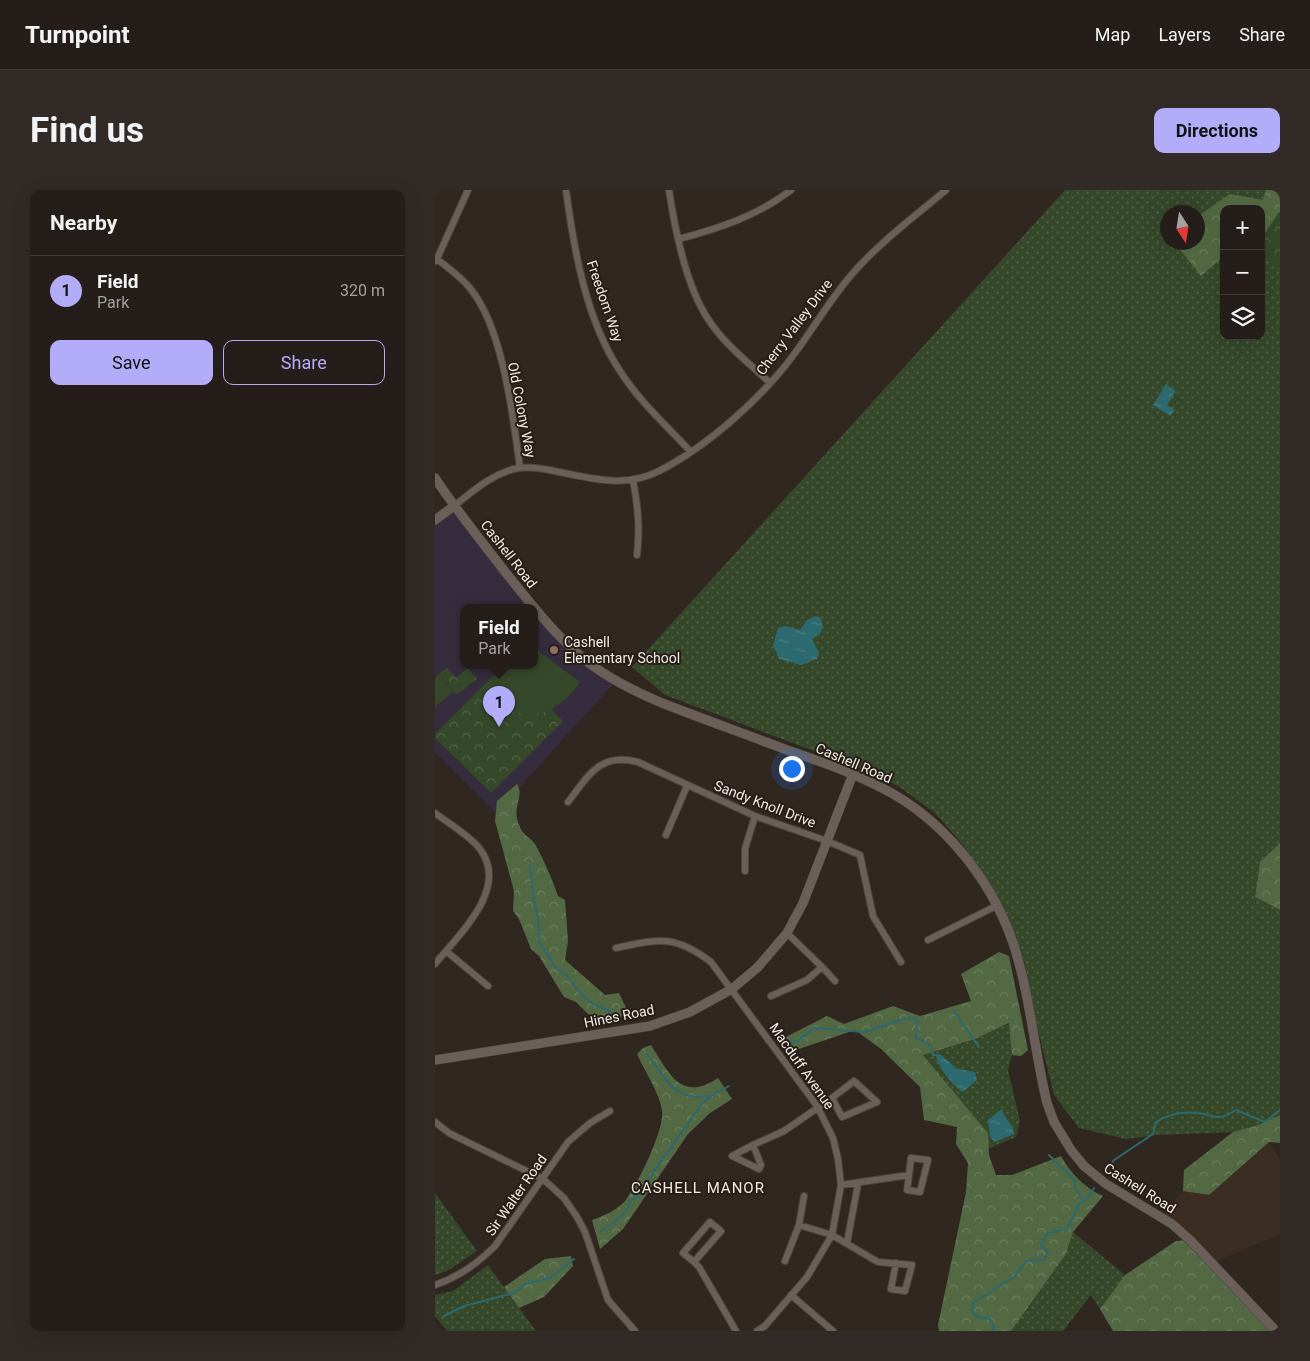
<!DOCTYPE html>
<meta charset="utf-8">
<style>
body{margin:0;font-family:Roboto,sans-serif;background:#312a26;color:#f1f3f6}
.controls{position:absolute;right:15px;top:15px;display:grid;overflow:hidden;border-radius:10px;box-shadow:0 5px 20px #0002}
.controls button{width:45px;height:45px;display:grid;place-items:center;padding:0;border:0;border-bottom:1px solid #423b38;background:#251d19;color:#f1f3f6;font:25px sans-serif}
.compass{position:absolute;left:725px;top:15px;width:45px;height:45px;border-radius:50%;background:#251d19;box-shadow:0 5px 20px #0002;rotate:168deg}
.you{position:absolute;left:356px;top:578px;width:18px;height:18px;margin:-12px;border:4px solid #fff;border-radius:50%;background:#1a73e8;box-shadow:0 0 0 8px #1a73e833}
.badge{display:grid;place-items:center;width:32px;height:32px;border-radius:50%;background:#b3adf9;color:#111;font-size:16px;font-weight:700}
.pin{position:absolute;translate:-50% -41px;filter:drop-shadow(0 1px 2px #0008)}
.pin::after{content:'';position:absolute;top:26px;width:18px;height:15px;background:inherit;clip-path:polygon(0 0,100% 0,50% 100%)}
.popup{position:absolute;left:25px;top:414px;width:78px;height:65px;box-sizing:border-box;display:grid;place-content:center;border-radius:10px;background:#251d19;filter:drop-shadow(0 1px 4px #0005);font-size:16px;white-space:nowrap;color:#a3a2a2}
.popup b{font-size:19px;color:#f1f3f6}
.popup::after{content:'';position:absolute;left:50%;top:100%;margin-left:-10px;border:10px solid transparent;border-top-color:#251d19}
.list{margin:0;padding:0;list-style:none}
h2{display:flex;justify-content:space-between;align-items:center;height:65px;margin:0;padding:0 20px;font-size:21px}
h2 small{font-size:16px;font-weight:400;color:#a3a2a2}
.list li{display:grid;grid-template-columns:32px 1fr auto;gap:15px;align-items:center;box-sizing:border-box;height:70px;padding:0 20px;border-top:1px solid #423b38}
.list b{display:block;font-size:19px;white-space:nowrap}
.list p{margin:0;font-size:16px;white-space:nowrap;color:#a3a2a2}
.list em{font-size:16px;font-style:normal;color:#a3a2a2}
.actions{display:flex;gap:10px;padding:15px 20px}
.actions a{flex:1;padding:11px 0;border:1px solid #b3adf9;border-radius:10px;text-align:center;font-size:18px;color:#b3adf9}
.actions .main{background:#b3adf9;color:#111}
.icon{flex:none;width:28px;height:28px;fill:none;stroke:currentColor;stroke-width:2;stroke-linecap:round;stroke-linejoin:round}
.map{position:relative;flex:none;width:845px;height:1141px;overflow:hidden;border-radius:10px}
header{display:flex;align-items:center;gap:30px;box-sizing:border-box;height:70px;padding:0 25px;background:#251d19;border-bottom:1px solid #423b38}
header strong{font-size:24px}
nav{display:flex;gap:28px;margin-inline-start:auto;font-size:18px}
.intro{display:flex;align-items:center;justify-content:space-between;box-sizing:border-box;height:120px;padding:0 30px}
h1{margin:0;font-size:35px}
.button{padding:12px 22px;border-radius:10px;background:#b3adf9;color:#111;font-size:18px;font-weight:700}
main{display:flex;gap:30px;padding:0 30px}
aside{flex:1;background:#251d19;border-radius:10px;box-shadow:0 5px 20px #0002}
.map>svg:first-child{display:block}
.built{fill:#3c2d23}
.education{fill:#352d3d;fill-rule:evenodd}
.grass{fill:url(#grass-dots);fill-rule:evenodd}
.forest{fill:url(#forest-crowns)}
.park{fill:url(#park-crowns)}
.garden{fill:#36482a}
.water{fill:url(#water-ripples)}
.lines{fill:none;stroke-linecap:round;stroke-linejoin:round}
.stream{stroke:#2c6a6f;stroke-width:2}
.street-casing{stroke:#4d443f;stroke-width:8}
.secondary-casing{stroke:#4d443f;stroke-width:10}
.street{stroke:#6b6059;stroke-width:6}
.secondary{stroke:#6b6059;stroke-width:9}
.education-dot{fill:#8d6e63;stroke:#271e18;stroke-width:2}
.labels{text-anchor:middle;stroke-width:4;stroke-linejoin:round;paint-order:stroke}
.street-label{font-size:14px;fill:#f1eae6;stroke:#271e18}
.poi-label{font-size:14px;fill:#f1eae6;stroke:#271e18;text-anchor:start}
.neighbourhood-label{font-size:15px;letter-spacing:1px;fill:#f1eae6;stroke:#271e18}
</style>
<header>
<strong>Turnpoint</strong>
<nav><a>Map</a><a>Layers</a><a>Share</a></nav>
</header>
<div class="intro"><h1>Find us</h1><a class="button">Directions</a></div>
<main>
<aside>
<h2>Nearby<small></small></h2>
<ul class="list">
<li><span class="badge">1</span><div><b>Field</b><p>Park</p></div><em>320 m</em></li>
</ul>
<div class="actions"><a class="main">Save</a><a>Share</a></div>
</aside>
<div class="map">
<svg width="845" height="1141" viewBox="0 0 845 1141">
<defs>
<pattern id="grass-dots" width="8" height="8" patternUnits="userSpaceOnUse" patternTransform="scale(1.25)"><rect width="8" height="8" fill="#36482a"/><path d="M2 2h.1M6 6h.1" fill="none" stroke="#546349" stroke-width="1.8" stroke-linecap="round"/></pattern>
<pattern id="forest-crowns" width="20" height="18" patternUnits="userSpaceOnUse" patternTransform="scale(1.25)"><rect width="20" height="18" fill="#536943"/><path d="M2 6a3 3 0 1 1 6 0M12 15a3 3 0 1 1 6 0" fill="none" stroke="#6c7f5e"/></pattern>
<pattern id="park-crowns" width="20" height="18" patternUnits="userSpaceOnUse" patternTransform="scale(1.25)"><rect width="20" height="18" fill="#36482a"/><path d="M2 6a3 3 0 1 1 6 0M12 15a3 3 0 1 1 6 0" fill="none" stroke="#546349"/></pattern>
<pattern id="water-ripples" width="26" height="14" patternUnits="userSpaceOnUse" patternTransform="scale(1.25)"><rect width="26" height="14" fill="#2c6a6f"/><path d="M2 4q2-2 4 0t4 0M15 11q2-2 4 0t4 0" fill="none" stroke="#4b7f84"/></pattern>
</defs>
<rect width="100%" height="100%" fill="#312721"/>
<path class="built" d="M 834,952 L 845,970 L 845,1044 L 777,1073 L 725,1027 L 748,1001 L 774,1005 Z"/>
<path class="education" d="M 19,316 L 124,447 L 181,491 L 61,623 L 0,563 L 0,330 ZM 29,418 L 99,418 L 99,476 L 29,476 Z"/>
<path class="grass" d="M 630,0 L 845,0 L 845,653 L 825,672 L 820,707 L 845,720 L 845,925 L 823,935 L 798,942 L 722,945 L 691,949 L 644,938 L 619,905 L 604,844 L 589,771 L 568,721 L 551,688 L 527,654 L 500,623 L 463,596 L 419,576 L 230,505 L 197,477 ZM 789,19 L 826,19 L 826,146 L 789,146 ZM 732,22 L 762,22 L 762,52 L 732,52 Z
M 575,833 L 577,865 L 573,880 L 585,931 L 581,947 L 553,959 L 553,943 L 488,865 L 540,849 Z
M 0,1003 L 42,1061 L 12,1081 L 0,1085 Z
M 638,1042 L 690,1085 L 665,1119 L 656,1105 L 628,1141 L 576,1141 L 631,1064 Z
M 53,1075 L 101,1141 L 12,1141 L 0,1126 L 0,1105 L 18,1101 Z"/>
<path class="forest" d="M 831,0 L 845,0 L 845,23 L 826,49 L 826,19 L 789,19 L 789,66 L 766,86 L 740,53 L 762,52 L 763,26 L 795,4 L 828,10 Z
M 82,594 C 89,605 79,616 82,628 C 86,648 96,645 101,656 C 110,672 117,689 123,706 L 130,710 L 133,751 L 130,770 L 170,805 L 184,803 L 194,824 L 163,834 L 141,812 L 129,807 L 104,766 L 96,759 L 84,729 L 78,721 L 79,701 L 60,631 L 62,611 Z
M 845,653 L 845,720 L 820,707 L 825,672 Z
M 564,762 L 574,766 L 593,860 L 586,866 L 577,865 L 574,833 L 540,849 L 488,865 L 553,943 L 554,965 L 561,985 L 577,985 L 626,966 C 635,983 651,999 668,1006 L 638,1042 L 631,1064 L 576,1141 L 504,1141 L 503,1135 L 531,1002 L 533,973 L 521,954 L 522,937 L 489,930 L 485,897 L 446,859 L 420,840 L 358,861 L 343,851 L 392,826 L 409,834 L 458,816 L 485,826 L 536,811 L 526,784 Z
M 216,855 C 234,883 246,913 283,888 L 297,909 L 275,923 L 253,944 L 188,1039 L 165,1059 L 157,1030 C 169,1026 182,1020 190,1011 C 202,995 230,940 227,920 C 225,904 209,880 202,864 L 208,858 Z
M 845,925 L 845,953 L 834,952 L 774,1005 L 748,1001 L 749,980 L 798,942 L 823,935 Z
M 755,1050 L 840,1141 L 678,1141 L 665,1119 L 690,1085 L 741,1051 Z
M 136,1066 L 138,1076 L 109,1107 L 84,1118 L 69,1097 L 110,1069 Z"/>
<path class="park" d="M 844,22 L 845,23 L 845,78 L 826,66 L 826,49 Z
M 68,476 L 72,476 L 128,531 L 56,603 L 0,548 L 0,544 Z
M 12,478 L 21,488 L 33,478 L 42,489 L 21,505 L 4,484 Z"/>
<path class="garden" d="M 99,458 L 145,492 C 125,522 91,537 60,511 C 55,507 51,501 47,497 L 74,476 L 99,476 Z
M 4,484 L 18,502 L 0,517 L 0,488 Z"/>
<path class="water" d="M 731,194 L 741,201 L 732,215 L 740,220 L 735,226 L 718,215 Z
M 381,426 L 386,428 L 388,437 L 385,444 L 377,449 L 384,463 L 382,469 L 366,475 L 344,469 L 338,455 L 343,438 L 351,436 L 365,440 L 372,430 Z
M 505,864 L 522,879 L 540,882 L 542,890 L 528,902 C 517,895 503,878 501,865 Z
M 567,919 C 569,930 578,932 579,944 L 559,952 L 555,946 L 553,930 Z"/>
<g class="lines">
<path class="stream" d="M 95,676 L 99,712 L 103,728 L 104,752 L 122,779 L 131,785 L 147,805 L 156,813 L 176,822
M 518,820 L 544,857
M 355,853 L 363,851 L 379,838 L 429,842 L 473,828 L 482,829 L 481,848 L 496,856 L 498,865 L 501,865
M 212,864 C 232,889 238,912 275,906
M 614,965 L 640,991 L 640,998 L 649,1011
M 671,982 L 679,970 L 718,944 L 721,932 C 734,924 748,921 763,923 C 782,926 782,932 801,920 L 830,932 L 845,920
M 166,1041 L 180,1032 L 192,1020 L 196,1010 L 204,1006 L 219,981 L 266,915 L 276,906 L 294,896
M 9,1126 L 29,1116 L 79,1103 L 90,1094 L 115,1088 L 139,1069
M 557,1141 L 559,1137 L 554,1128 L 543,1127 L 537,1121 L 538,1113 L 579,1087 L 592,1071 L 609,1070 L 613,1062 L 606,1056 L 612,1043 L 632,1039 L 644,1014 L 653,1008 L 659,998"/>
<defs>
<path id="street" d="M 131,0 C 139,60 151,130 185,181 C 204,211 231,235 255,261
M 234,0 C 240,40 251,96 273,129 C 289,154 314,173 335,193
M 244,49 C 285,38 322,26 356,0
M 2,69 C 13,78 25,86 34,97 C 68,136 78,227 85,278
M 1,71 L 33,0
M 198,290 C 203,317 205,338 202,365
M 19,316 C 38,301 58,283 83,278 C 97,276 111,279 124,282 C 159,289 191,298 224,281 C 273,256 328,207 360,163 C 380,136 396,108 418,83 C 445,52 479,27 511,0
M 133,612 C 154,585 165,562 203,572 L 320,626 L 392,651 L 425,665 L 438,726 L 466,772
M 0,623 C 14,634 34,645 45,659 C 75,699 23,745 0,774
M 231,645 L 252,596
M 310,681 L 310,659 L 320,626
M 493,750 L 561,716
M 181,758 C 223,749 239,744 276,772 L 382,916 L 398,948 L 403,969 L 406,995 L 397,1045 L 372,1087 L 330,1136 L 322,1141
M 11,761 L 53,796
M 387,777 L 400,791
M 336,806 L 372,790 L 387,777 L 352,743
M 419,891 L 442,912 L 407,927 L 397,908 Z
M 0,932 L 14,943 L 108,989 L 129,1008 L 142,1027 L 150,1042 L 173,1110 L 200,1141
M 318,955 L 349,941 L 397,908
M 318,955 L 326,975 L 324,979 L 297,966 Z
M 406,995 L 474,985 L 472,1000 L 485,1002 L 493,970 L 476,968 L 474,985
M 364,1035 L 369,1006
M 412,1053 L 423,994
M 350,1071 L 364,1035 L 397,1045 L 443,1072 L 477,1075 L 470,1101 L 456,1099 L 461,1073
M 259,1072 L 248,1063 L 275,1032 L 286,1041 L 259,1072 L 264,1077 L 301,1141
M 0,1095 C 24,1087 42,1074 60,1056 L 133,952 L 155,933 L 175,921
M 356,1105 L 398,1141"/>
<path id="secondary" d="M 0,288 C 22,321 47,352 71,383 C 97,415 121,447 154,473 C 176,490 201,502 227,513 C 268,529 310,544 352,560 C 384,571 416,582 447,598 C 507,628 555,688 577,750 C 595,802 599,860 612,913 L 619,932 L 636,960 L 649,976 L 671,994 L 737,1034 L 755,1050 L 841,1141
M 0,330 L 19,316
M 0,870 L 215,836 L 255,822 L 297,799 L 323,777 L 352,743 L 368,713 L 418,584"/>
</defs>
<use href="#street" class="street-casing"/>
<use href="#secondary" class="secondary-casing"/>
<use href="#street" class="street"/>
<use href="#secondary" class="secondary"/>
</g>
<circle class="education-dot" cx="119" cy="460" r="5"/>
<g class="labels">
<g class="street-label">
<text transform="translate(170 111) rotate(71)" y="5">Freedom Way</text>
<text transform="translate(359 137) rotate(-53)" y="5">Cherry Valley Drive</text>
<text transform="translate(87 220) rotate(79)" y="5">Old Colony Way</text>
<text transform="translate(74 364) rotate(52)" y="5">Cashell Road</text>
<text transform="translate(419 573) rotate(23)" y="5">Cashell Road</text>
<text transform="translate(330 614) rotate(21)" y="5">Sandy Knoll Drive</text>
<text transform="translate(184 826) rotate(-11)" y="5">Hines Road</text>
<text transform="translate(367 876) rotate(55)" y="5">Macduff Avenue</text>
<text transform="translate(705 998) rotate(32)" y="5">Cashell Road</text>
<text transform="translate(81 1005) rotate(-55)" y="5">Sir Walter Road</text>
</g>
<g class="poi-label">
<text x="129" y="457">Cashell<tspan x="129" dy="16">Elementary School</tspan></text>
</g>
<g class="neighbourhood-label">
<text x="263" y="1003">CASHELL MANOR</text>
</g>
</g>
</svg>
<div class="controls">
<button>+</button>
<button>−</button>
<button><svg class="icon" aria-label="layers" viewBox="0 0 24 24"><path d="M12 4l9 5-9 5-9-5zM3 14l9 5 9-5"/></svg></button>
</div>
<svg class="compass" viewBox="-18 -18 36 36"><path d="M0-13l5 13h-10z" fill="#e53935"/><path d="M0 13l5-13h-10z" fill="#a3a2a2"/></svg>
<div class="you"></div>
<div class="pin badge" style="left:64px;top:537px">1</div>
<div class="popup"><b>Field</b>Park</div>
</div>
</main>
